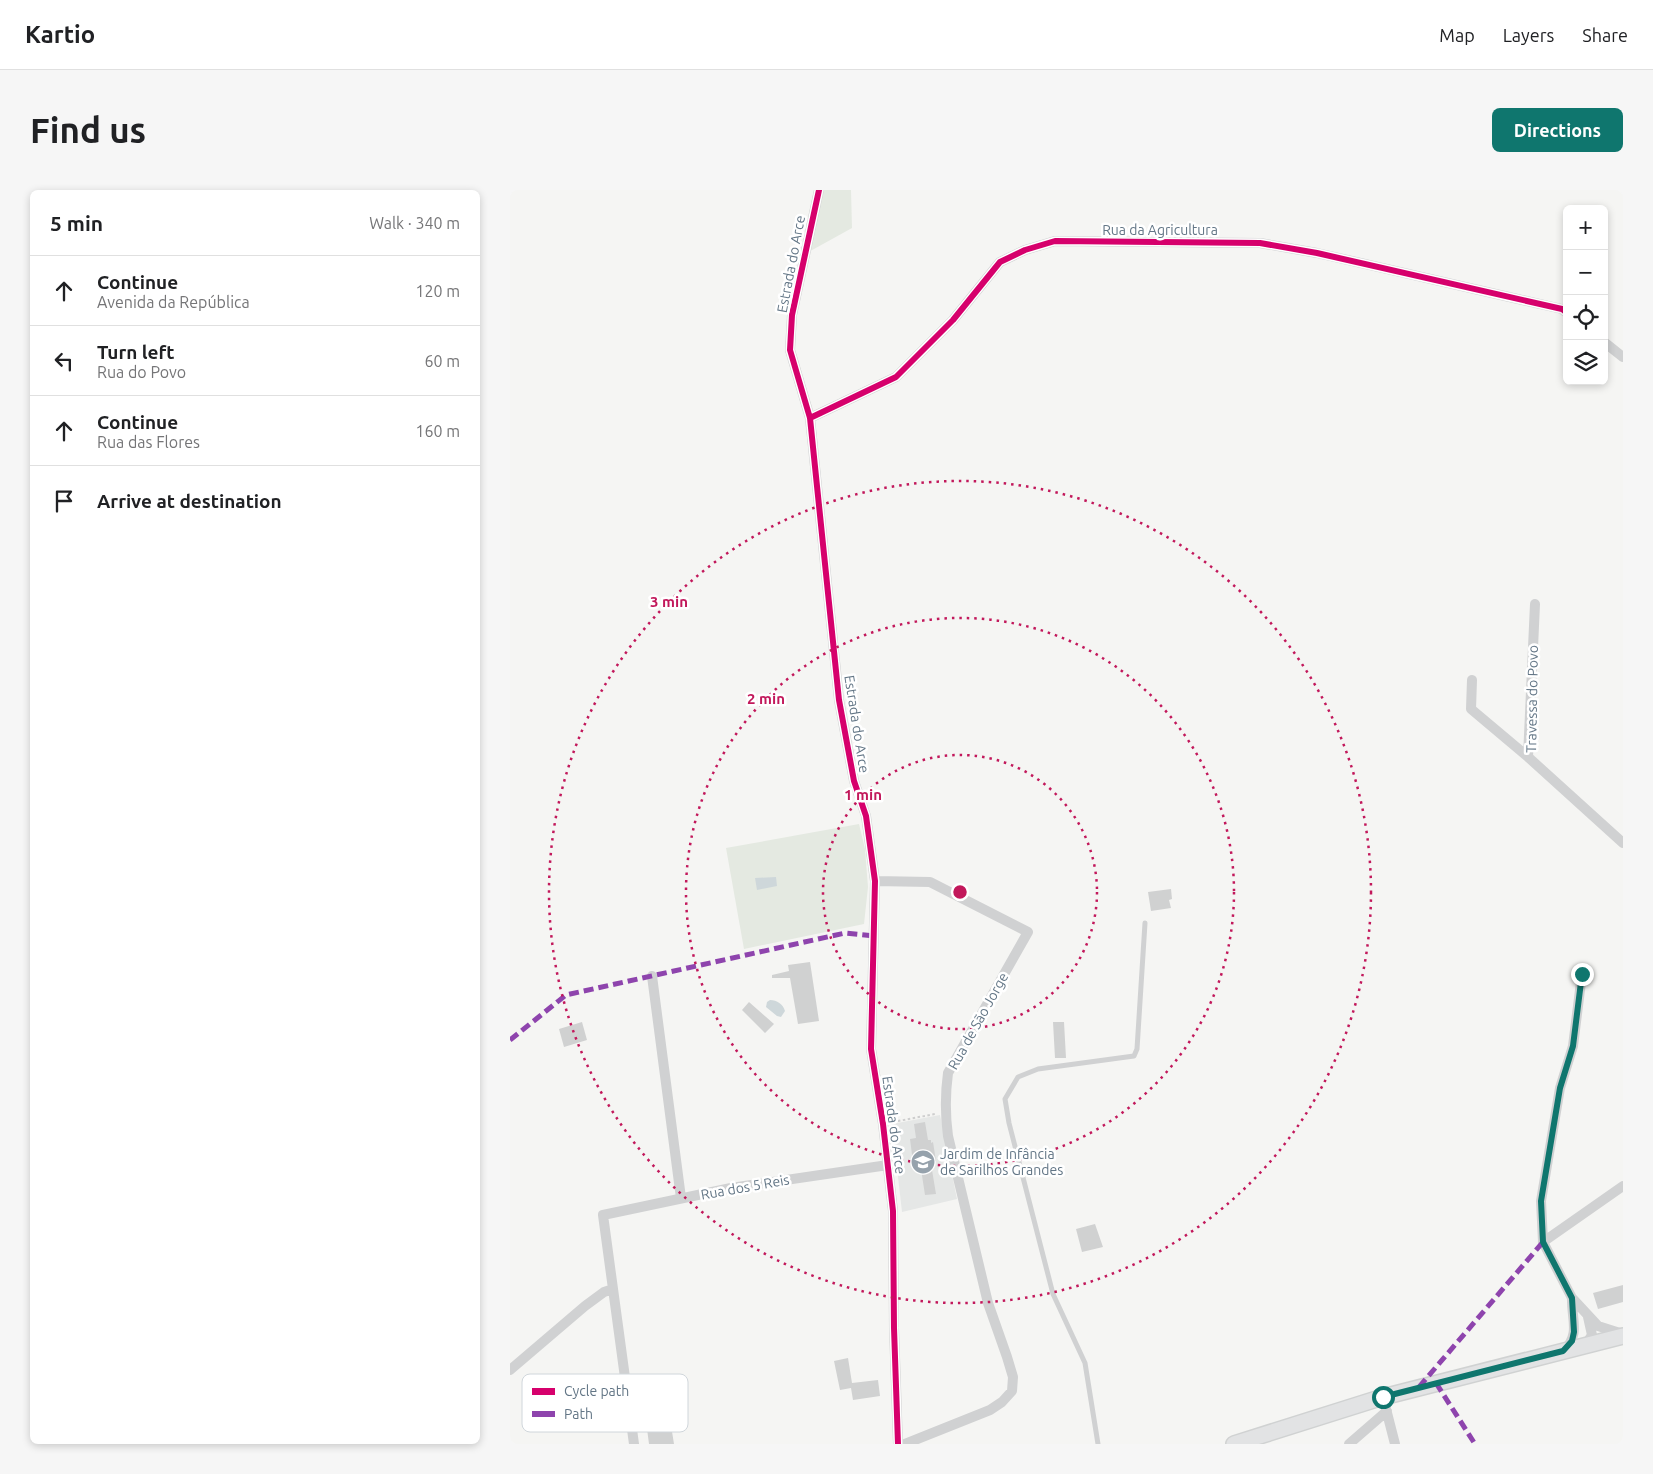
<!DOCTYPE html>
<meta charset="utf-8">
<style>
body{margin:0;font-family:Ubuntu,sans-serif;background:#f6f6f6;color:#202124}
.controls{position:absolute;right:15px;top:15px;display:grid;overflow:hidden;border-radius:8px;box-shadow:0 2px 8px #0003}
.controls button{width:45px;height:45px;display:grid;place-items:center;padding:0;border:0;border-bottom:1px solid #e0e0e0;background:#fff;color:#202124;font:25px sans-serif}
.stop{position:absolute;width:15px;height:15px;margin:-11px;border:4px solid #0f766e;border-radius:50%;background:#fff}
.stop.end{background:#0f766e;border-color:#fff;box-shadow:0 1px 5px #0008}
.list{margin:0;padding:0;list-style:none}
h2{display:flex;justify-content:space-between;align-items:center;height:65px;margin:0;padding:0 20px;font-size:21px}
h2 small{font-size:16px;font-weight:400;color:#757577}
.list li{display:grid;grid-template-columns:32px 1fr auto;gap:15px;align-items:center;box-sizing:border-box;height:70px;padding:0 20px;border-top:1px solid #e0e0e0}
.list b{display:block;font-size:19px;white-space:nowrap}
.list p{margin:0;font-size:16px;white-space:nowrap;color:#757577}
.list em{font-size:16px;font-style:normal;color:#757577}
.icon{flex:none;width:28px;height:28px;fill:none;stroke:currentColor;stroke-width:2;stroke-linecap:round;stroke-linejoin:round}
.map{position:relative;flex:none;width:1113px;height:1254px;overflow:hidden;border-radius:8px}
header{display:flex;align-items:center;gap:30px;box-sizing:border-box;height:70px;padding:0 25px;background:#fff;border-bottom:1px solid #e0e0e0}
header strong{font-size:24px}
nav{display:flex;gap:28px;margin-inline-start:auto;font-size:18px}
.intro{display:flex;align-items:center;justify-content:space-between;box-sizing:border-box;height:120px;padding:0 30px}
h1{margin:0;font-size:35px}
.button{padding:12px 22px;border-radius:8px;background:#0f766e;color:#fff;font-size:18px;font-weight:700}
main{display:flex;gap:30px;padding:0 30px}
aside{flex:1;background:#fff;border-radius:8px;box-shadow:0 2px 8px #0003}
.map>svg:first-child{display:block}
.built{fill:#e5e7e6}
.green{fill:#e4e9e1}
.water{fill:#ced7da}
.building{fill:#d0d1d1}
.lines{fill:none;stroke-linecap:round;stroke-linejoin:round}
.primary-casing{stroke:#d0d2d2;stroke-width:18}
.path{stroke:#cecece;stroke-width:2;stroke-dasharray:2.5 2.5;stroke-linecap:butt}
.lane{stroke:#d0d1d2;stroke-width:5}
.street{stroke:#d0d1d2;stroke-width:10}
.primary{stroke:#e2e3e4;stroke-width:15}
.quiet{stroke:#8e44ad;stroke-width:5;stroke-dasharray:10 5;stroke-linecap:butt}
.cycleway-casing{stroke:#fff;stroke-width:9}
.cycleway{stroke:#d6006c;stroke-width:6}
.route{stroke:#0f766e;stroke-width:6}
.ring{fill:none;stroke:#c2185b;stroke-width:2.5;stroke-dasharray:2.5 5}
.labels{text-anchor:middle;stroke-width:5;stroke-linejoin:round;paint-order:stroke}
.street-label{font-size:14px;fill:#637686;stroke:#fff}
.poi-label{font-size:14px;fill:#637686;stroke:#fff;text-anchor:start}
.key{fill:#fff;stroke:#d0d6db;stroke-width:1}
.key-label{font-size:14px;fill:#637686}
.centre{fill:#c2185b;stroke:#fff;stroke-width:2.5}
.ring-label{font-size:15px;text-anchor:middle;font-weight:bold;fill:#c2185b;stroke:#fff;stroke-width:5;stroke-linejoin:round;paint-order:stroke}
</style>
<header>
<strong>Kartio</strong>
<nav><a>Map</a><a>Layers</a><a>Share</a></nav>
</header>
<div class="intro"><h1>Find us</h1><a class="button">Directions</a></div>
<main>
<aside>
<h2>5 min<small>Walk · 340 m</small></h2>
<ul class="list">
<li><svg class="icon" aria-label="ahead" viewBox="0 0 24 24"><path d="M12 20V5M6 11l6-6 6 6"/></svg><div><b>Continue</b><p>Avenida da República</p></div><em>120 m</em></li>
<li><svg class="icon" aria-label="left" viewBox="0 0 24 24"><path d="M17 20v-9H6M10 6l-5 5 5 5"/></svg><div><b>Turn left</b><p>Rua do Povo</p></div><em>60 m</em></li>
<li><svg class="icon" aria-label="ahead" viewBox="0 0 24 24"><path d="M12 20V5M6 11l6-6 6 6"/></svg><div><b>Continue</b><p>Rua das Flores</p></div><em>160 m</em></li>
<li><svg class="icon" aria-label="arrive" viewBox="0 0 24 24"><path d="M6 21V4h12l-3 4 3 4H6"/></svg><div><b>Arrive at destination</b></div></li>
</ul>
</aside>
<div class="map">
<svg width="1113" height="1254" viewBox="0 0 1113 1254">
<rect width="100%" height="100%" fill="#f5f5f3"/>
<path class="built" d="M 430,925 L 447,1009 L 392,1022 L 382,934 Z"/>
<path class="green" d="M 309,0 L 341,0 L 342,38 L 295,64 Z
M 349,634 L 355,659 L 358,697 L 354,734 L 234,759 L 216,658 Z"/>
<path class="water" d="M 266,687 L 267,696 L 247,700 L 245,688 Z
M 260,810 C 267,810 273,814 275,821 L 271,827 L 267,826 L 256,817 L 257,812 Z"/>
<path class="building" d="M 661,699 L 662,709 L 659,710 L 661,718 L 641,721 L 638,702 Z
M 300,772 L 309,831 L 288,834 L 280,788 L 262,788 L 262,785 L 279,781 L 278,775 Z
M 239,812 L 264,834 L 255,843 L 232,820 Z
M 72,832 L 77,850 L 54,857 L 49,839 Z
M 543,832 L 554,832 L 556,868 L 545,868 Z
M 415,932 L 418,950 L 421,950 L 421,953 L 423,952 L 426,971 L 424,971 L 425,974 L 421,974 L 426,1004 L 415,1005 L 411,979 L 404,980 L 400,949 L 406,948 L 404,934 Z
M 585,1034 L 593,1057 L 572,1062 L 566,1039 Z
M 1113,1095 L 1113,1112 L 1088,1119 L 1083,1103 Z
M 338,1168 L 342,1193 L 368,1190 L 370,1206 L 343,1210 L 341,1198 L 330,1200 L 324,1171 Z
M 161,1212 L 164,1229 L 160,1229 L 164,1254 L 139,1254 L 134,1216 Z"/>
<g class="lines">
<defs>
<path id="primary" d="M 724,1254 L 873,1207 L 1113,1146"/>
</defs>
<use href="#primary" class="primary-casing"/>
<path class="path" d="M 383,932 L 425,924"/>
<path class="lane" d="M 588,1254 L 575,1173 L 543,1104 L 499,933 L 495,909 L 508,887 L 528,879 L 624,866 L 627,859 L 635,733"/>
<path class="street" d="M 309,0 L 282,125 L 280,160 L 300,228 L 329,510 L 344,591 L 356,626 L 365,691 L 361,859 L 373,934 L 383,1021 L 384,1138 L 388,1254
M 1094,152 L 1113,167
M 300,228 L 386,187 L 443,130 L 490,72 L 515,60 L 545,51 L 750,53 L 807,63 L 1052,119 L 1057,123
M 1025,414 L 1018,567 L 1113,653
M 962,490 L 961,519 L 1018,567
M 365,691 L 420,692 L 518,742 L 438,883 C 435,905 435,924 438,946 L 478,1113 L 497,1167 L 503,1187 L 502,1201 L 492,1212 L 480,1220 L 395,1254
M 142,786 L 171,1008
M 1113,996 L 1033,1052 L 1062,1108 L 1088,1136 L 1113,1144
M 1033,1052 L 1031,1011 L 1050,898 L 1063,856 L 1072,784
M 1075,1156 L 1082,1145 L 1078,1127
M 1054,1161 C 1071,1143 1061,1129 1062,1108
M 0,1180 L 75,1116 L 94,1102 L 103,1099
M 875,1215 L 885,1254
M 124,1254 L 93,1025 L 221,998 L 378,975
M 839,1254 L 877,1221"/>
<use href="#primary" class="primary"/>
<path class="quiet" d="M 0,850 L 56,805 L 335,743 L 365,746
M 926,1193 L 965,1254
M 909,1197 L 1033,1052"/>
<defs>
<path id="cycleway" d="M 309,0 L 282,125 L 280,160 L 300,228 L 329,510 L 344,591 L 356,626 L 365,691 L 361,859 L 373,934 L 383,1021 L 384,1138 L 388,1254
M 300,228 L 386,187 L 443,130 L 490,72 L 515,60 L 545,51 L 750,53 L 807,63 L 1052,119 L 1057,123"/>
</defs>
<use href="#cycleway" class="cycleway-casing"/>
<use href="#cycleway" class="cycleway"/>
</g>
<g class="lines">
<path class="route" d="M 873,1207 L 1053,1161 L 1062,1151 L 1064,1142 L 1062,1108 L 1033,1052 L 1031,1011 L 1050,898 L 1063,856 L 1072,784"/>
</g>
<g class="ring">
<circle cx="450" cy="702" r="137"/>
<circle cx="450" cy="702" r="274"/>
<circle cx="450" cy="702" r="411"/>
</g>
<defs>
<symbol id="school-disc" viewBox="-11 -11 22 22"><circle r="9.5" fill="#96a2ac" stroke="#fff"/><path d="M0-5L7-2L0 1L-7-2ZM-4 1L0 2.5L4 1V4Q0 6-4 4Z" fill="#fff"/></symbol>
</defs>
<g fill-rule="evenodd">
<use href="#school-disc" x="399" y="958" width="28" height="28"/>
</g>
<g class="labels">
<g class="street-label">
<text x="650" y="45">Rua da Agricultura</text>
<text transform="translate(281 74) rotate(-79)" y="5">Estrada do Arce</text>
<text transform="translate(1022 509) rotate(-89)" y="5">Travessa do Povo</text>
<text transform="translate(347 534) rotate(81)" y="5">Estrada do Arce</text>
<text transform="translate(468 831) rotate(-61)" y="5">Rua de São Jorge</text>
<text transform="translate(384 935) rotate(82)" y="5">Estrada do Arce</text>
<text transform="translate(235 997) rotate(-10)" y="5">Rua dos 5 Reis</text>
</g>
<g class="poi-label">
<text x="430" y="969">Jardim de Infância<tspan x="430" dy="16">de Sarilhos Grandes</tspan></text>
</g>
</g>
<rect x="12" y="1184" width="166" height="58" rx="8" class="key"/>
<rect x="22" y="1198" width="23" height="7" fill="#d6006c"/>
<rect x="22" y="1221" width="23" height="6" fill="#8e44ad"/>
<g class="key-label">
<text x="54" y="1206">Cycle path</text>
<text x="54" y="1229">Path</text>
</g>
<circle cx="450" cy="702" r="8" class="centre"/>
<g class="ring-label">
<text x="159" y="417">3 min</text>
<text x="256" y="514">2 min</text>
<text x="353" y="610">1 min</text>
</g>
</svg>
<div class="controls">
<button>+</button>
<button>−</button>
<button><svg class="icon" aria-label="locate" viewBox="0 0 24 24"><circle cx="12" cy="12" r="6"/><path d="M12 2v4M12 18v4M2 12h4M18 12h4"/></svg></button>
<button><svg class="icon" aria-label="layers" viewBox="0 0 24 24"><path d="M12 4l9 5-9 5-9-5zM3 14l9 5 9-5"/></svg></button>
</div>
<div class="stop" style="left:873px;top:1207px"></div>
<div class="stop end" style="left:1072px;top:784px"></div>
</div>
</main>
